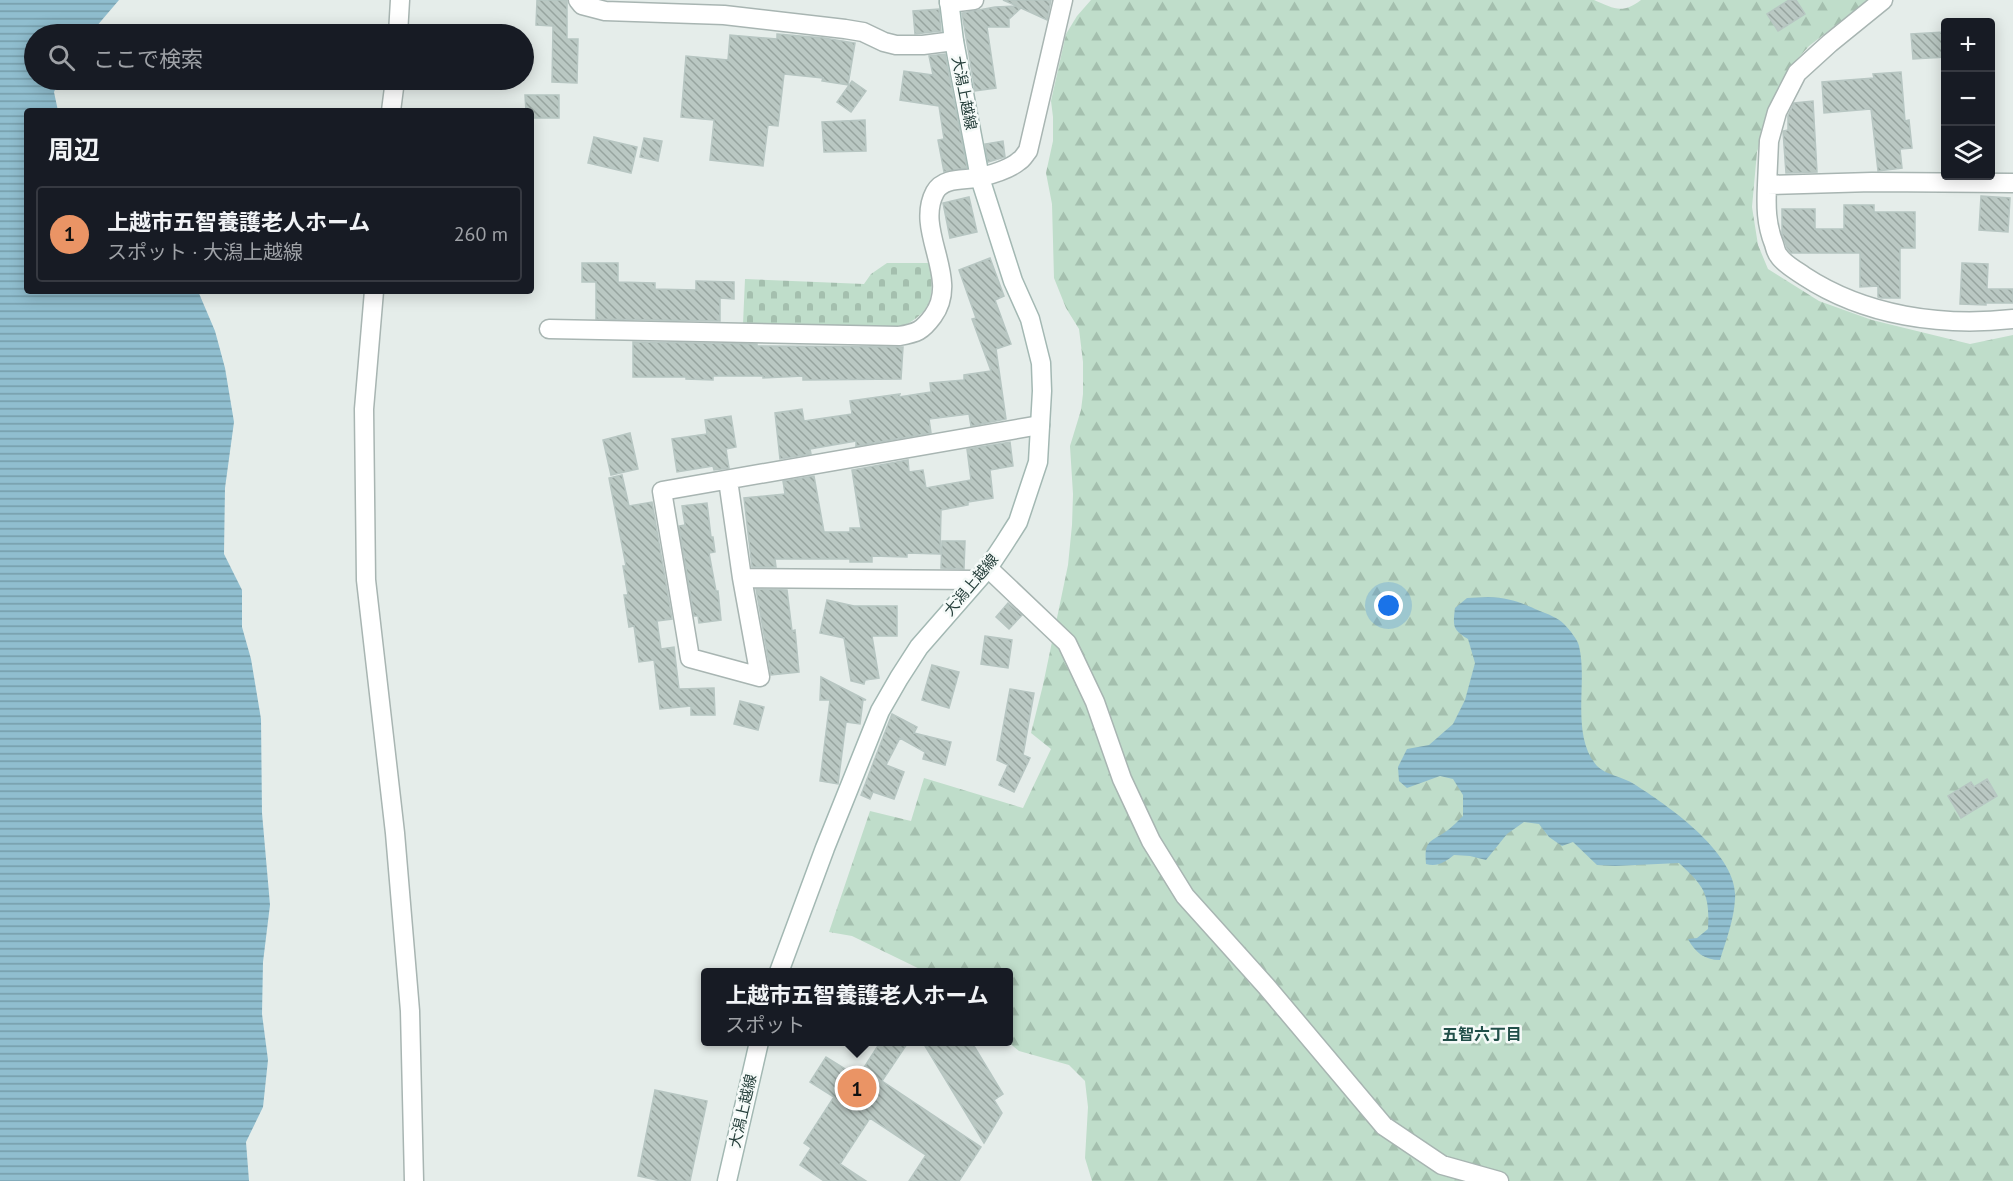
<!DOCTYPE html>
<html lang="ja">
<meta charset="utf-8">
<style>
body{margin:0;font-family:"PT Sans","Noto Sans JP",sans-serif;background:#20242c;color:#f1f3f6}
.controls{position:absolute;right:18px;top:18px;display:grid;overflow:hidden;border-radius:6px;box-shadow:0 3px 15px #0003}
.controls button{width:54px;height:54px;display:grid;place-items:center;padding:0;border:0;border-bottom:2px solid #363941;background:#171b24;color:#f1f3f6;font:30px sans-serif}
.you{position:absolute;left:1389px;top:606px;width:21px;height:21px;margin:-15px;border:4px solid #fff;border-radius:50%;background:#1a73e8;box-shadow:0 0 0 9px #1a73e833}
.badge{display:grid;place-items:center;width:39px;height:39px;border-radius:50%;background:#ea9465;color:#111;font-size:20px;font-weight:700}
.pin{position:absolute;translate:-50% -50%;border:3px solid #fff;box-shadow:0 2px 6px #0006}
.popup{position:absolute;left:701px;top:968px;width:312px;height:78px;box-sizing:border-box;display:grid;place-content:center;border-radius:6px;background:#171b24;filter:drop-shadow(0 2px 4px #0005);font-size:20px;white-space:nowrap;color:#9ea1a6}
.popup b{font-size:22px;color:#f1f3f6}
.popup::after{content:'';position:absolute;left:50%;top:100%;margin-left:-12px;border:12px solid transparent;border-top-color:#171b24}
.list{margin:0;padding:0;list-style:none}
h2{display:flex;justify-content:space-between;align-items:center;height:78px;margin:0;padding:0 24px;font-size:26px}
h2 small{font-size:20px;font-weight:400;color:#9ea1a6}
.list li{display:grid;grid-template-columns:39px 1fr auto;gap:18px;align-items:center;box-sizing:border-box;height:96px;margin:0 12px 12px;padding:0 12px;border:2px solid #363941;border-radius:6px}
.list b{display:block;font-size:22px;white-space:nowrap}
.list p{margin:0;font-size:20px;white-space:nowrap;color:#9ea1a6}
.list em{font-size:20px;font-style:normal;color:#9ea1a6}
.icon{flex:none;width:33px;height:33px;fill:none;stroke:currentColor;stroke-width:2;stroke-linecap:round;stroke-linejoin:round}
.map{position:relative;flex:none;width:2013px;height:1181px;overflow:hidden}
.search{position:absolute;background:#171b24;box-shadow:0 3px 15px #0003;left:24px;top:24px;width:510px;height:66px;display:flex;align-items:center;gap:15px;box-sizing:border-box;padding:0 21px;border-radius:33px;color:#9ea1a6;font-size:22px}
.panel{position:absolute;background:#171b24;box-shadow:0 3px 15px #0003;left:24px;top:108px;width:510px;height:186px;border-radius:6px}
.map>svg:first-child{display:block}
.forest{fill:url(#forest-firs)}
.cemetery{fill:url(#cemetery-stones)}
.water{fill:url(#water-rules)}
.building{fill:url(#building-back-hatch);stroke:#b7c6c2;stroke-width:1.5}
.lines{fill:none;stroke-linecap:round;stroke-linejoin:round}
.minor-casing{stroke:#a8b5b2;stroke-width:21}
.tertiary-casing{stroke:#a8b5b2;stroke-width:21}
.secondary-casing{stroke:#a3b8b3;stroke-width:21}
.minor{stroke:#fff;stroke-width:18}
.tertiary{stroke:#fff;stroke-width:18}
.secondary{stroke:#fff;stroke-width:18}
.labels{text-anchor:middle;stroke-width:5;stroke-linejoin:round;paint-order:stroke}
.street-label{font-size:15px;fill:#253e3a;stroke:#f5faf8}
.neighbourhood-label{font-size:16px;font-weight:bold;fill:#214f49;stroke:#f5faf8}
</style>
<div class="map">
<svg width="2013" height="1181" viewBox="0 0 2013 1181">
<defs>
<pattern id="forest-firs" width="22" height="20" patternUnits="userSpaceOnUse" patternTransform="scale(1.5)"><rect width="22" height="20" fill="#bfddca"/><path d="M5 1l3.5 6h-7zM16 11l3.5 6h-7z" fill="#a4bfae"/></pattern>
<pattern id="cemetery-stones" width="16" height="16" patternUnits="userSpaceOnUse" patternTransform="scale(1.5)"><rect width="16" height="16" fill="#bfddca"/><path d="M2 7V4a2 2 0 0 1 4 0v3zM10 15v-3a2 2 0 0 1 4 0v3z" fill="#a4bfae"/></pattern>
<pattern id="water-rules" width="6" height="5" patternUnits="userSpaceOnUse" patternTransform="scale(1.5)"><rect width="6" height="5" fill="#90becf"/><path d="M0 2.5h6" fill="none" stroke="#759ca9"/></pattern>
<pattern id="building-back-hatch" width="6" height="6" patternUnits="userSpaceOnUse" patternTransform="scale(1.5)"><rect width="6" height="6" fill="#bac8c3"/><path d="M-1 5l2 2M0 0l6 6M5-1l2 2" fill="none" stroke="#97a49f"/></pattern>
</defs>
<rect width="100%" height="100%" fill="#e5edea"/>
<path class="forest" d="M 1091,0 L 1594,0 C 1613,8 1622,15 1641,0 L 1868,0 L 1809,46 L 1794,63 L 1770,113 L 1757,152 L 1752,207 L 1758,245 L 1768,269 L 1819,301 L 1872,320 L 1970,344 L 2013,335 L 2013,1181 L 1092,1181 L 1085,1158 L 1088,1107 L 1085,1081 L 1069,1065 L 1019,1051 L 1008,1042 L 1008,972 L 926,972 L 852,936 L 829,932 L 870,811 L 911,821 L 924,778 L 1023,808 L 1051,749 L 1031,733 L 1043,685 L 1068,565 L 1072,525 L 1073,494 L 1070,446 L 1081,410 L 1083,394 L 1083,362 L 1079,329 L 1066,308 L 1054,278 L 1052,204 L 1046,173 L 1053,141 L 1053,117 L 1051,101 L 1066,34 L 1077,16 Z"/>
<path class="cemetery" d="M 887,263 L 930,263 C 934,298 933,311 900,328 L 743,324 L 745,279 L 864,284 L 871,274 Z"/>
<path class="water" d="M 0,0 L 119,0 L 90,34 L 34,34 L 34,80 L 59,80 L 54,92 L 58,111 L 27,111 L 27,291 L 198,291 L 215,331 L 225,368 L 234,422 L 225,488 L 224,554 L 242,590 L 242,627 L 251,659 L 261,719 L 262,813 L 270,905 L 263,962 L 262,1014 L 268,1060 L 263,1107 L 246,1142 L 249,1181 L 0,1181 Z
M 1488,597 C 1510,598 1520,602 1540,611 C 1548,614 1558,618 1564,624 C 1569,629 1578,640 1579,646 C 1588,682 1570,735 1597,766 C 1606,775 1623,777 1634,784 C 1667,805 1739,854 1735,899 C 1734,920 1726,940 1720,960 C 1704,960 1695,952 1688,939 L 1697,938 L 1708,929 C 1710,894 1704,886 1679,863 L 1615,866 L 1597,865 L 1573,842 L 1562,846 L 1549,837 L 1539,824 L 1524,822 L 1507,834 L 1486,860 L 1470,856 L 1454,855 C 1445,862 1438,867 1426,864 C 1424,839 1430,843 1448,830 C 1453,826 1458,821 1463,816 L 1463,795 L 1453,779 L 1440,776 L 1407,788 L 1399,781 L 1398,767 L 1407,749 L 1429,745 L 1453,724 L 1465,700 L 1475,663 L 1468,639 C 1452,629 1453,626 1455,608 L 1467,598 Z"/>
<path class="building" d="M 537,0 L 567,0 L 567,39 L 578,39 L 577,83 L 552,82 L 553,26 L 536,25 Z
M 1003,0 L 1051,0 L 1047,20 L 1021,8 L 1009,19 L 1009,27 L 987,27 L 996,88 L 975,91 L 962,13 L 995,7 L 1017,6 Z
M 1789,0 L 1796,0 L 1805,14 L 1778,31 L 1767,14 Z
M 939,9 L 941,31 L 915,34 L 913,11 Z
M 1944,32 L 1946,57 L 1913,59 L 1911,34 Z
M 777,34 L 824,38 L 855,43 L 848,85 L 822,81 L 823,78 L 784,74 L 778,126 L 768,125 L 763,166 L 710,160 L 714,120 L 681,117 L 686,56 L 728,60 L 730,35 L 777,39 Z
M 945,54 L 967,168 L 944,172 L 938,140 L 944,139 L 939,106 L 900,100 L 904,71 L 933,75 L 929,56 Z
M 1901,72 L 1905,121 L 1909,120 L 1912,148 L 1900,149 L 1902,168 L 1878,171 L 1871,109 L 1824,113 L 1822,82 L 1874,78 L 1873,74 Z
M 852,81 L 866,91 L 851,112 L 837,102 Z
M 525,95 L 559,95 L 559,118 L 531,118 L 531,111 L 526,111 Z
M 1813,101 L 1817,172 L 1786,173 L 1783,131 L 1788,130 L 1788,116 L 1794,103 Z
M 865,120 L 866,151 L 824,152 L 822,122 Z
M 594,137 L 637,147 L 631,173 L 588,163 Z
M 644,138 L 662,141 L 658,161 L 640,157 Z
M 1003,141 L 1005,157 L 988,162 L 985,144 Z
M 1981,196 L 2010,198 L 2008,232 L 1979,230 Z
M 969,197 L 977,232 L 950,238 L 943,203 Z
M 1844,205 L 1874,205 L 1874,212 L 1915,212 L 1915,248 L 1900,248 L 1900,298 L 1881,298 L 1878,297 L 1878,286 L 1860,287 L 1860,253 L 1791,253 L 1787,248 L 1782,233 L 1782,209 L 1815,209 L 1815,229 L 1844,229 Z
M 990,258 L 1004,296 L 995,300 L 1011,344 L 996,349 L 1006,419 L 971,426 L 969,414 L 929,419 L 931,433 L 856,446 L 856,441 L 810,449 L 811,454 L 780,459 L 775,413 L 802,409 L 804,421 L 852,414 L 850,401 L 900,394 L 899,397 L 931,392 L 930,383 L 964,380 L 964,375 L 991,371 L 972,319 L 976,318 L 959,270 Z
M 582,263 L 618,263 L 618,282 L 655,283 L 655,289 L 696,290 L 696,281 L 734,282 L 734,299 L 720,298 L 720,321 L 596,319 L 596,282 L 582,282 Z
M 1962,263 L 1988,264 L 1987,289 L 2013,289 L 2013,303 L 1986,303 L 1986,305 L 1960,304 Z
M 633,342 L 757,344 L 757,346 L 903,347 L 901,379 L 803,380 L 803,376 L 763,378 L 763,376 L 713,376 L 713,380 L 686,379 L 686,377 L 633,377 Z
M 731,416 L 736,447 L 726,449 L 729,468 L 714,470 L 713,466 L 677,472 L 672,439 L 707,434 L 705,420 Z
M 630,433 L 638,469 L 611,475 L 603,440 Z
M 1010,442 L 1013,466 L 990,470 L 993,498 L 968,502 L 968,505 L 941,510 L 940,554 L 907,553 L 907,557 L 872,556 L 872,562 L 850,562 L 850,559 L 775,559 L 776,567 L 752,567 L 744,498 L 785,494 L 783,481 L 814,476 L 824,532 L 850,532 L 850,528 L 861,528 L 852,470 L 908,460 L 909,472 L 923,470 L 926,488 L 971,480 L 967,449 Z
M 622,475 L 629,506 L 652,502 L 672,619 L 657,621 L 661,649 L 674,647 L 679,689 L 714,688 L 715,715 L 691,715 L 691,706 L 660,709 L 654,660 L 639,662 L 634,626 L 629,627 L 624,595 L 628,595 L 623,566 L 626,566 L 609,478 Z
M 707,503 L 711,537 L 713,537 L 715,552 L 709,553 L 716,591 L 718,591 L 721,620 L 699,623 L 698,616 L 694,616 L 679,526 L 685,525 L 682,506 Z
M 942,541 L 965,541 L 964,569 L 941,568 Z
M 756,589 L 787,590 L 792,631 L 795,630 L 799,672 L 771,675 Z
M 827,600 L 854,606 L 897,606 L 897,636 L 872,636 L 879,678 L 865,680 L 864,684 L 851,681 L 844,638 L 820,633 Z
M 1008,603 L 1022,615 L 1009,629 L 996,617 Z
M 985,636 L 1012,640 L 1008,668 L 981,664 Z
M 932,665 L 959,672 L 949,708 L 922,700 Z
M 821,677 L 866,700 L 863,700 L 860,724 L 846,722 L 838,784 L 820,781 L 830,700 L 820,700 Z
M 1010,689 L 1034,693 L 1023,755 L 1030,758 L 1014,792 L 999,785 L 1008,765 L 997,760 Z
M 740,701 L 764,707 L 758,730 L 734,724 Z
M 892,714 L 917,727 L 914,733 L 951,742 L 945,765 L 923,759 L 925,752 L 900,738 L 886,765 L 904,772 L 894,799 L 873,792 L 870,799 L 861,795 Z
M 1987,779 L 1997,796 L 1961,818 L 1948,796 L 1971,782 L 1974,787 Z
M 881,1041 L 909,1041 L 882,1081 L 981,1147 L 959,1181 L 909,1181 L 926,1155 L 870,1118 L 840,1164 L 866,1181 L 824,1181 L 800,1165 L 811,1148 L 804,1143 L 834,1097 L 810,1082 L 826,1057 L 858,1077 Z
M 922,1041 L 971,1041 L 1003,1094 L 994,1100 L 1002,1113 L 984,1143 Z
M 655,1090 L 707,1101 L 690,1181 L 661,1181 L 638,1176 Z"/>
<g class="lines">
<defs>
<path id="minor" d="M 578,0 L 582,5 L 605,11 L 724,15 L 845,29 L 863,32 L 884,42 L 896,45 L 923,45 L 954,41
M 949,3 L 974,0
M 2013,183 L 1872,182 L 1767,185 C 1766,206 1766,224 1774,244 C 1775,247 1776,253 1779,256 C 1784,264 1797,271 1804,276 C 1865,316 1942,327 2013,319
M 1767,185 L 1769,141 L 1777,112 L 1797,73 L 1830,43 L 1883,0
M 549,329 L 899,336 C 917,333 922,331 933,316 C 961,278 914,231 935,192 C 944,176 967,181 981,177 C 993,174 1010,169 1019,161 C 1023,159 1025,154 1028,151 L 1063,0
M 728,480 L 742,578 L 760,677 L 690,658 L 662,491 L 1040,425
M 988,568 L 1067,643 L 1095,702 L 1122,779 L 1151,841 L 1185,896 L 1266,986 L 1384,1126 L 1442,1165 L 1499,1181
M 742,578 L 976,580"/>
<path id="tertiary" d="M 398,34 L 400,0
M 391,111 L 395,80
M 374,291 L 364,409 L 366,580 L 395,833 L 410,1011 L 414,1181"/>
<path id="secondary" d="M 779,972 L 825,848 L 880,711 L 899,678 L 919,647 L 988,568 L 1004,544 L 1018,522 L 1038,462 L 1042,391 L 1041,363 L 1030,319 L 1013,281 L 980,178 L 954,41 L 949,0
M 727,1181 L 759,1042"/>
</defs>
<use href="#minor" class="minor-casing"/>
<use href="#tertiary" class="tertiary-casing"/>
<use href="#secondary" class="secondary-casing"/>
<use href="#minor" class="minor"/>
<use href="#tertiary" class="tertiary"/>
<use href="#secondary" class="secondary"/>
</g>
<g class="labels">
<g class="street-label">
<text transform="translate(964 93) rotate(79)" y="5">大潟上越線</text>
<text transform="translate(971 585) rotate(-50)" y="5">大潟上越線</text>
<text transform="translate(743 1111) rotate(-77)" y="5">大潟上越線</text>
</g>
<g class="neighbourhood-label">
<text x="1482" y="1040">五智六丁目</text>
</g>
</g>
</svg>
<div class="controls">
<button>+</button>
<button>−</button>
<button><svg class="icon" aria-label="layers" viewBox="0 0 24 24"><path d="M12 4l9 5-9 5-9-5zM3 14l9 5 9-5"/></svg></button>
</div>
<div class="you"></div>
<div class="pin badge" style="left:857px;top:1088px">1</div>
<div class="popup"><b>上越市五智養護老人ホーム</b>スポット</div>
<div class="search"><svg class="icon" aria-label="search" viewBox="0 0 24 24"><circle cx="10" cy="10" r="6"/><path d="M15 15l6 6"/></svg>ここで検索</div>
<section class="panel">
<h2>周辺<small></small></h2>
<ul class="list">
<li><span class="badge">1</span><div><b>上越市五智養護老人ホーム</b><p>スポット · 大潟上越線</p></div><em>260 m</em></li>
</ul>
</section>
</div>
